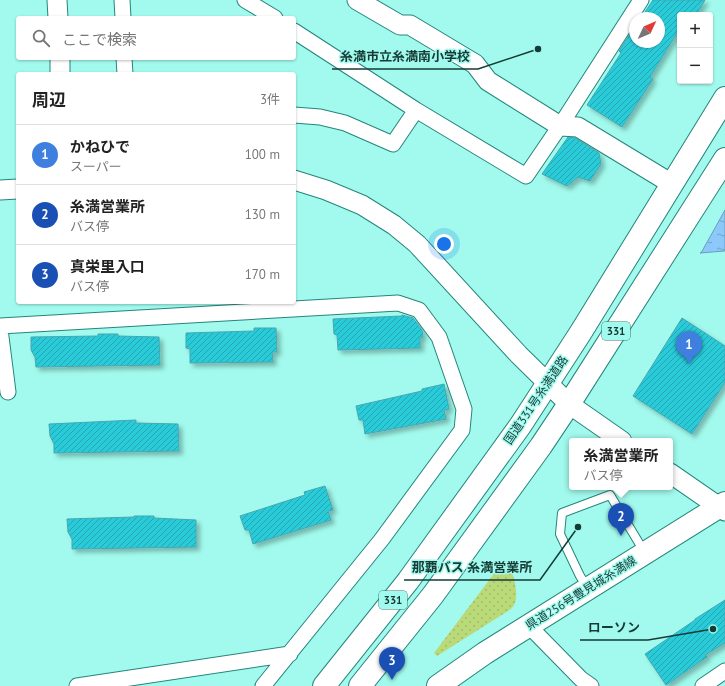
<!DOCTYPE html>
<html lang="ja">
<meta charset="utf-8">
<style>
body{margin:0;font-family:"PT Sans","Noto Sans JP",sans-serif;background:#f2f2f2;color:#222}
.controls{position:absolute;right:12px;top:12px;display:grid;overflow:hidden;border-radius:4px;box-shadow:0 1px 3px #0004}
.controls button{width:36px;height:36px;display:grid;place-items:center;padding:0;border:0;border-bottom:1px solid #e0e0e0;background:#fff;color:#222;font:20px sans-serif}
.compass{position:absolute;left:629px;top:12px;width:36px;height:36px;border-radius:50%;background:#fff;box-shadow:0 1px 3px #0004;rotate:46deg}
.you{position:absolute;left:444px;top:244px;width:14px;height:14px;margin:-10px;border:3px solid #fff;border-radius:50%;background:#1a73e8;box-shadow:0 0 0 6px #1a73e833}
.badge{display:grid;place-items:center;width:26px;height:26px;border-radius:50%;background:#7c3aed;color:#fff;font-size:13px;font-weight:700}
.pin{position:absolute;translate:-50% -33px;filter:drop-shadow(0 1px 2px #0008)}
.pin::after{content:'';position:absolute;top:21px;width:14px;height:12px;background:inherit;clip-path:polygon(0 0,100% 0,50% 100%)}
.popup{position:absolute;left:569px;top:438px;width:104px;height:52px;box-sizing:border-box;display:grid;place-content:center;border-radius:4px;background:#fff;filter:drop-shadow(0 1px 3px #0005);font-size:13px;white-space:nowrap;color:#767676}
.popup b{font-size:15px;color:#222}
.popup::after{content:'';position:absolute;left:50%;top:100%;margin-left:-8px;border:8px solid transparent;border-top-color:#fff}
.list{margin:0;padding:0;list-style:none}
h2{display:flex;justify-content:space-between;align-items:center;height:52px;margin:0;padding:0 16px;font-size:17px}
h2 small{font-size:13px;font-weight:400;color:#767676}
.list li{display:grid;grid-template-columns:26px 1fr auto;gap:12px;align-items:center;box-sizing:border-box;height:60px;padding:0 16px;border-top:1px solid #e0e0e0}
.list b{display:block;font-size:15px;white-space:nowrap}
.list p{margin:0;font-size:13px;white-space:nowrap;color:#767676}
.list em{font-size:13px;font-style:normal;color:#767676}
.icon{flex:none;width:22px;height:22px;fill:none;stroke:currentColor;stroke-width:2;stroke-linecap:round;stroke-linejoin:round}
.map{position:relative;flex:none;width:725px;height:686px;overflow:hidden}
.search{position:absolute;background:#fff;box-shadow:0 1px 3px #0004;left:16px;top:16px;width:280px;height:44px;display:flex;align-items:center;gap:10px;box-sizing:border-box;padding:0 14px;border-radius:4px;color:#767676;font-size:15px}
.panel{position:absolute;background:#fff;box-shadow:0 1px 3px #0004;left:16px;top:72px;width:280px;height:232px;border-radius:4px}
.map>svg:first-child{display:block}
.grass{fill:url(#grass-dots)}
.water{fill:url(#water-ripples);stroke:#699ebf}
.building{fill:url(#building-hatch);stroke:#49a6b0;filter:url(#shadow)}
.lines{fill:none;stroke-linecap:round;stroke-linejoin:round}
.service-casing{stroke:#25857b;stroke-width:10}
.minor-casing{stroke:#25857b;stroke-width:17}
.tertiary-casing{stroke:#25857b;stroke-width:21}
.secondary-casing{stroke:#25857b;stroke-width:24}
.trunk-casing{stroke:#25857b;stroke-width:24}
.service{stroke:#fff;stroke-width:8}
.minor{stroke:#fff;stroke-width:15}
.tertiary{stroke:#fff;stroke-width:19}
.secondary{stroke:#fff;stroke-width:22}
.trunk{stroke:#fff;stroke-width:22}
.labels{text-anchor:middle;stroke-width:3;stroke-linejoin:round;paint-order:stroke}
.shield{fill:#a1faed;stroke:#3f746d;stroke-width:1}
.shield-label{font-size:11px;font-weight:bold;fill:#153b36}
.street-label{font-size:12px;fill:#153b36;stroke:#a1faed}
.leader{fill:none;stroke:#153b36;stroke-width:1.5}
.callout-dot{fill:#153b36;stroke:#a1faed;stroke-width:1.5}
.callout-label{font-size:13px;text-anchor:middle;font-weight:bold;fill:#153b36;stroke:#a1faed;stroke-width:3;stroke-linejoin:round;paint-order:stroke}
</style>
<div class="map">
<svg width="725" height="686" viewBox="0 0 725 686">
<defs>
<pattern id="grass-dots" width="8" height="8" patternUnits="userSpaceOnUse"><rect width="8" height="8" fill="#bada79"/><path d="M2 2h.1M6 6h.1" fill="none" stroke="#9fbc69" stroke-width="1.8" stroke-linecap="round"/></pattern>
<pattern id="water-ripples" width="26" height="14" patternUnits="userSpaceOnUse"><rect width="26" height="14" fill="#8dc8fa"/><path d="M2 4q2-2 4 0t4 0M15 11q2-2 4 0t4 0" fill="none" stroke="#72a4cb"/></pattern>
<pattern id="building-hatch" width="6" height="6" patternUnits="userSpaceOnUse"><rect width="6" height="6" fill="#2acbd9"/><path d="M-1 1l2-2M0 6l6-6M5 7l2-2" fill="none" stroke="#23a6b1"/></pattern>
<filter id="shadow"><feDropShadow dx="3.5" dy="3.5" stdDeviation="2" flood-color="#0004"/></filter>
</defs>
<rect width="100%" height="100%" fill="#a1faed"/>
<path class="grass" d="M 506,561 L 509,562 C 513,575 522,599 511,609 L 437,656 L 434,653 L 502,563 Z"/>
<path class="water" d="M 725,210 L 725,251 L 700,253 L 701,253 Z"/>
<path class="building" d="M 653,0 L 705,0 L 696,15 L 680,15 L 680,28 L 650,77 L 653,79 L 622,127 L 587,105 L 621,53 L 619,51 L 635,26 L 635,42 L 659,42 L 659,18 L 641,18 Z
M 568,137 L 575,138 L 599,153 L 601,164 L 590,181 L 578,177 L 567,186 L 542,174 Z
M 402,315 L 413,318 L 422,330 L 423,337 L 420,338 L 420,348 L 338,350 L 337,335 L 334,334 L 333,319 L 402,316 Z
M 682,318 L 725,346 L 725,382 L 692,434 L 633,396 Z
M 254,328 L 276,328 L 277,352 L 272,352 L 273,362 L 190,363 L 190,349 L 186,348 L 186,333 L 254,331 Z
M 98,334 L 118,334 L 118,336 L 159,337 L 160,365 L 36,367 L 35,357 L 31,350 L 31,337 L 98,336 Z
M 444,384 L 449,409 L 444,410 L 446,419 L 365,434 L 363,420 L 359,420 L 356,406 L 422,391 L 422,389 Z
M 136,420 L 136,423 L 178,424 L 179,451 L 54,453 L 54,444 L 50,436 L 49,424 Z
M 325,486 L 333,510 L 328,511 L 331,520 L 253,544 L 249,530 L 245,530 L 240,516 L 305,495 L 304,492 Z
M 134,516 L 154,516 L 154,518 L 196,520 L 196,547 L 72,549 L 72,539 L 68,532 L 67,519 L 134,517 Z
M 725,600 L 725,643 L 705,655 L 707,657 L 666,685 L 645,654 L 695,620 L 695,619 Z"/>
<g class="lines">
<defs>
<path id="service" d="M 587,587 L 580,576 L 560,534 L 562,513 L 610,495 L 645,553"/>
<path id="minor" d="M 122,0 L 123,18
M 245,0 L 275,18
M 294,31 L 416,110 L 526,176 L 560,126 L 641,0
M 124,58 L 125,74
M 294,115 L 320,117 L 345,123 L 393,144 L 416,110
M 0,326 L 398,303 L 419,310 L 439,337 L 464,409 L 462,430 L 382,539 L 263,686
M 0,329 L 8,392
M 529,626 L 581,679 L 591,686
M 77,686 L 290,654
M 703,686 L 725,671"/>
<path id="tertiary" d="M 57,0 L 58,18
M 357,0 L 400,25 L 410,25 L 475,64 L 488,81 L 560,126 L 578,127 L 672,184
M 60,58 L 60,74
M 294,180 L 326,190 L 362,205 L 394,225 L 417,244 L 519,355 L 569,404 L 622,441
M 0,190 L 18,189
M 670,473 L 725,511"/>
<path id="secondary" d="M 438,686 L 485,653 L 725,503"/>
<path id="trunk" d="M 324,686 L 408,581 L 520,426 L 581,332 L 725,98
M 360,686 L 433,595 L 541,446 L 569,404 L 725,159"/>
</defs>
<use href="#service" class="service-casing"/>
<use href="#minor" class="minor-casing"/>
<use href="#tertiary" class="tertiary-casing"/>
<use href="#secondary" class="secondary-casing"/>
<use href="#trunk" class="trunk-casing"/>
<use href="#service" class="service"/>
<use href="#minor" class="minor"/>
<use href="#tertiary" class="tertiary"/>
<use href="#secondary" class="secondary"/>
<use href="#trunk" class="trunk"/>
</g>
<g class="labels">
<g class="shield">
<rect x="602" y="322" width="28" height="18" rx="3"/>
<rect x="379" y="591" width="28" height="18" rx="3"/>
</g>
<g class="shield-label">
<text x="616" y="335">331</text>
<text x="393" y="604">331</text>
</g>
<g class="street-label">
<text transform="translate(536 400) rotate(-56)" y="4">国道331号糸満道路</text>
<text transform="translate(581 593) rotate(-32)" y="4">県道256号豊見城糸満線</text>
</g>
</g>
<path class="leader" d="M538 49L478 69H332M578 527L540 580H404M713 629L648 640H580"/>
<g class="callout-dot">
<circle cx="538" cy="49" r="4"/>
<circle cx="578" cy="527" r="4"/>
<circle cx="713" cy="629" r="4"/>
</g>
<g class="callout-label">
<text x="405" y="61">糸満市立糸満南小学校</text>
<text x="472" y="572">那覇バス 糸満営業所</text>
<text x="614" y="632">ローソン</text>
</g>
</svg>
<div class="controls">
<button>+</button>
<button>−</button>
</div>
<svg class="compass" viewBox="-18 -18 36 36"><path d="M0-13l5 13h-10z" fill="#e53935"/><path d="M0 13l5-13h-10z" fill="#767676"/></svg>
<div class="you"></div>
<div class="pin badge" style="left:689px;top:364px;background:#3f7fe0">1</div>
<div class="pin badge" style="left:621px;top:536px;background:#1a4fb4">2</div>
<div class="popup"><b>糸満営業所</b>バス停</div>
<div class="pin badge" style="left:392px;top:680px;background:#1a4fb4">3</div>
<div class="search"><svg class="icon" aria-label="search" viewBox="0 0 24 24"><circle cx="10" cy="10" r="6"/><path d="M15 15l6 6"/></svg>ここで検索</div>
<section class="panel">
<h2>周辺<small>3件</small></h2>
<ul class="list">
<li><span class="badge" style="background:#3f7fe0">1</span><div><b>かねひで</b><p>スーパー</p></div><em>100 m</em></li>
<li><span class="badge" style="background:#1a4fb4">2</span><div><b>糸満営業所</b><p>バス停</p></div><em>130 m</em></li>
<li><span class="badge" style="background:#1a4fb4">3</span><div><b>真栄里入口</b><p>バス停</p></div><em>170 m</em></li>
</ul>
</section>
</div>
